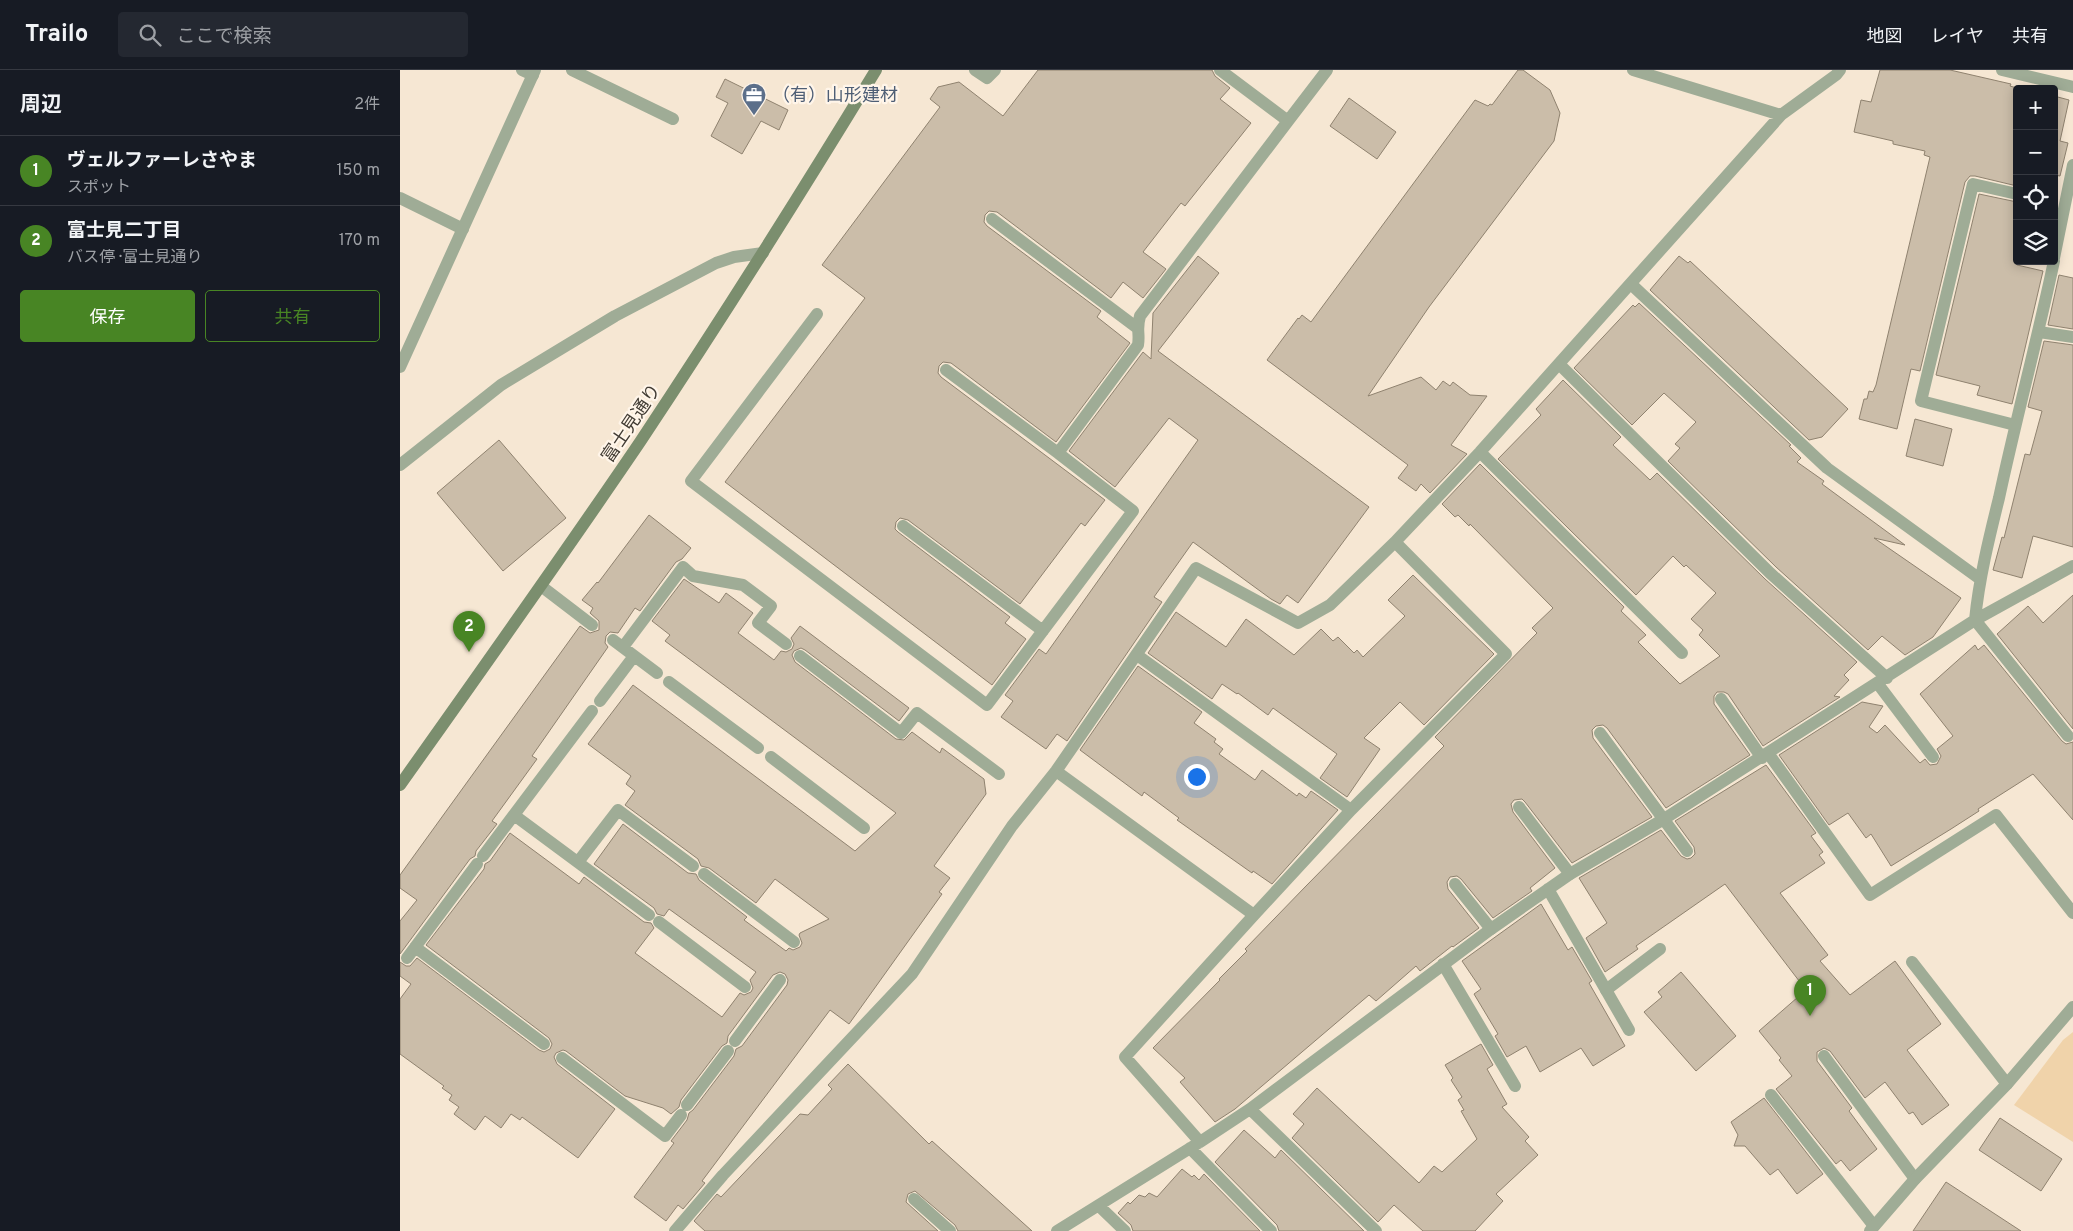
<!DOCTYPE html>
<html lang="ja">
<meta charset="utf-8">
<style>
body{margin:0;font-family:Overpass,"Noto Sans JP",sans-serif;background:#242831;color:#f1f3f6}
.controls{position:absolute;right:15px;top:15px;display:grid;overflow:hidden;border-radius:5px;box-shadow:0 2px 12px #0003}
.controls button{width:45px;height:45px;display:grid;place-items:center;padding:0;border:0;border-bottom:1px solid #363941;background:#171b24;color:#f1f3f6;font:25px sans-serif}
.you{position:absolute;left:796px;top:706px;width:18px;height:18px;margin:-12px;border:4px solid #fff;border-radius:50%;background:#1a73e8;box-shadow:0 0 0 8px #1a73e833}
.badge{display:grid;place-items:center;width:32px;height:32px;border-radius:50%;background:#488524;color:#fff;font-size:16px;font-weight:700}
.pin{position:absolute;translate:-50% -41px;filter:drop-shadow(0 1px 2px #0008)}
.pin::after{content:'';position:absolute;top:26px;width:18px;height:15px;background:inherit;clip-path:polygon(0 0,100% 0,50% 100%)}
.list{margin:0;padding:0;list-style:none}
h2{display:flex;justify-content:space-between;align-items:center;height:65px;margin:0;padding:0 20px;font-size:21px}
h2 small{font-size:16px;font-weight:400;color:#9ea1a6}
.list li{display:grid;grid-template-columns:32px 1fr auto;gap:15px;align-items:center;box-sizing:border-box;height:70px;padding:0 20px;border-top:1px solid #363941}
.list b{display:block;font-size:19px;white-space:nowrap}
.list p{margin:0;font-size:16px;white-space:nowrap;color:#9ea1a6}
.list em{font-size:16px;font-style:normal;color:#9ea1a6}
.actions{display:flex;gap:10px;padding:15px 20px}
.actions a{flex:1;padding:11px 0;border:1px solid #488524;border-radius:5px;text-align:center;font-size:18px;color:#488524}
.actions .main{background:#488524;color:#fff}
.icon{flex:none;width:28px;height:28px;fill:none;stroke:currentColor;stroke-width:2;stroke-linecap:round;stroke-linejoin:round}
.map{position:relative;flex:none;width:1673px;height:1161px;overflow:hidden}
header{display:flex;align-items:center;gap:30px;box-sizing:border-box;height:70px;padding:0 25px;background:#171b24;border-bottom:1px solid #363941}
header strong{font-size:24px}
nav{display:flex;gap:28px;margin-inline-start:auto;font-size:18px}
.search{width:350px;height:45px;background:#242831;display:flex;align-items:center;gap:12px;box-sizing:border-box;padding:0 18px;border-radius:5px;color:#9ea1a6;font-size:19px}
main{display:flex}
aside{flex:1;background:#171b24}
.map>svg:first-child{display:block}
.green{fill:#f0d3aa}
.building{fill:#cbbda9;stroke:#8f826f}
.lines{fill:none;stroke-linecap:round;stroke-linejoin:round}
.lane{stroke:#9fac96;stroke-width:12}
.street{stroke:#9fac96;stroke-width:12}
.secondary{stroke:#7b8e6e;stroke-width:12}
.labels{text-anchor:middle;stroke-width:4.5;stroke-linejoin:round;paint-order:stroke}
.service-label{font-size:18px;fill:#4e5e75;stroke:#fff5e9;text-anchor:start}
.street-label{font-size:18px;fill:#423c34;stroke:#fff5e9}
</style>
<header>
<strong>Trailo</strong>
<div class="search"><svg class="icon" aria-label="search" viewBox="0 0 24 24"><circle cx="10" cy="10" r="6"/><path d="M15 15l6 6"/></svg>ここで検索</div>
<nav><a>地図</a><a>レイヤ</a><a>共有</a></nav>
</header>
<main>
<aside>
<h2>周辺<small>2件</small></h2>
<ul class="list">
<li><span class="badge">1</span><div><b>ヴェルファーレさやま</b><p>スポット</p></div><em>150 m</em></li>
<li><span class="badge">2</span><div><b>富士見二丁目</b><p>バス停 · 富士見通り</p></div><em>170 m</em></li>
</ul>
<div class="actions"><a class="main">保存</a><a>共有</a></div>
</aside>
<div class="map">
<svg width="1673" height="1161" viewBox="0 0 1673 1161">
<rect width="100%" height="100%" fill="#f6e7d3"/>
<path class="green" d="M 1673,962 L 1673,1072 L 1614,1035 L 1663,970 Z"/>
<path class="building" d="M 638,0 L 812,0 L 815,6 L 830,18 L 820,29 L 851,53 L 785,136 L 781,133 L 743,182 L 766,199 L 743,228 L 723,212 L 711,228 L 597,142 L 589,141 L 585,145 L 584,152 L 587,156 L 701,241 L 697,247 L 730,273 L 656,372 L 551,293 L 543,292 L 539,296 L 538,303 L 541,307 L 705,430 L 685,456 L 681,453 L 620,534 L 508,450 L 500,448 L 496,452 L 495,459 L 498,462 L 610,547 L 605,553 L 626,569 L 592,615 L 325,412 L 465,228 L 422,195 L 540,37 L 530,29 L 538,17 L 559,12 L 603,46 Z
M 1118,0 L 1123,0 L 1150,20 L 1160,43 L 1154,71 L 1029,237 L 968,326 L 1021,307 L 1036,320 L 1043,311 L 1050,316 L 1053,312 L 1070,325 L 1087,326 L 1051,375 L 1067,384 L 1030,423 L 1021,414 L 1016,421 L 998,408 L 1008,395 L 867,290 L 898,248 L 899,249 L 902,245 L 911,252 L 1075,30 L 1088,36 L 1090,34 L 1092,35 Z
M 1480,0 L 1550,0 L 1611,14 L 1610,16 L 1620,19 L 1617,19 L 1617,116 L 1575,106 L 1570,106 L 1565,112 L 1520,301 L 1511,299 L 1497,359 L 1459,349 L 1464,329 L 1467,329 L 1469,321 L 1473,322 L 1476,315 L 1530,87 L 1524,85 L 1525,81 L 1493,74 L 1493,71 L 1454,62 L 1461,30 L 1471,32 Z
M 325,9 L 388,40 L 379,60 L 361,51 L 342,84 L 311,66 L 328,33 L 316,27 Z
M 1654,26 L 1669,30 L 1660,71 L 1668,73 L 1660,106 L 1654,105 Z
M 949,28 L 996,62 L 977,89 L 930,56 Z
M 1579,124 L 1617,132 L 1617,195 L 1643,201 L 1612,334 L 1577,325 L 1580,316 L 1536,305 Z
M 798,186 L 819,203 L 758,281 L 969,437 L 898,533 L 887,525 L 880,534 L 871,529 L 793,472 L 754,527 L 762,532 L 667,671 L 657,664 L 646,679 L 601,647 L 613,631 L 605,625 L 639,579 L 646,584 L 798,370 L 769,348 L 715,417 L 669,381 L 743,282 L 751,289 L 753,243 Z
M 1279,186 L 1288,193 L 1290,191 L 1448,339 L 1422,367 L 1409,370 L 1250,220 Z
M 1659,205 L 1673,208 L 1673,259 L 1648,255 Z
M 1239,233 L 1391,375 L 1389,376 L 1401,388 L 1397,392 L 1424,411 L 1422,414 L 1505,475 L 1474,468 L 1561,528 L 1533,567 L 1505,585 L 1482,566 L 1468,580 L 1376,497 L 1268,391 L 1280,378 L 1275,374 L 1296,352 L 1264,323 L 1232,355 L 1174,298 L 1233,235 L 1235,237 Z
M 1644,271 L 1673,275 L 1673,477 L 1633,466 L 1622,508 L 1593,500 L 1602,467 L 1604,468 L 1625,384 L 1630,385 L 1642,341 L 1628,337 Z
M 1163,310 L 1221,367 L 1213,375 L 1250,410 L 1257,403 L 1365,509 L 1457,592 L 1444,605 L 1449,610 L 1434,626 L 1440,627 L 1363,676 L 1328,624 L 1324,622 L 1317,622 L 1314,626 L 1314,634 L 1350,685 L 1266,738 L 1207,658 L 1203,655 L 1196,656 L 1192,660 L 1193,668 L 1252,747 L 1172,793 L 1125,732 L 1122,729 L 1114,730 L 1111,734 L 1113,742 L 1155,798 L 1130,818 L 1132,821 L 1093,848 L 1061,809 L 1057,806 L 1050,807 L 1047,812 L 1048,819 L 1079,858 L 1053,877 L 1052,876 L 1020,901 L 1016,896 L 976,931 L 969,925 L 835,1039 L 815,1052 L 780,1012 L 785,1008 L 753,978 L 820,910 L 819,909 L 847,881 L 845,879 L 906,816 L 1044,676 L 1035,667 L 1137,563 L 1132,558 L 1153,538 L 1070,454 L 1069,456 L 1058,445 L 1055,447 L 1042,434 L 1080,394 L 1224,537 L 1221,541 L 1246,565 L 1238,572 L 1280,614 L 1320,586 L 1299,565 L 1303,560 L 1291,549 L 1316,523 L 1286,495 L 1284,497 L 1273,486 L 1236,525 L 1098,389 L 1141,345 L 1136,339 Z
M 1515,349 L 1552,359 L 1543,396 L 1506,386 Z
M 99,370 L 166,448 L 103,501 L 37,423 Z
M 249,445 L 291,478 L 282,489 L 276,492 L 240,541 L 235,538 L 218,563 L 210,562 L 206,566 L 205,573 L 208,577 L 132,686 L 137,689 L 92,751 L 97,754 L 76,781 L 75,786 L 70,789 L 0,884 L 0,851 L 17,830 L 0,818 L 0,805 L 180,556 L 190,563 L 199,560 L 199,551 L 190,543 L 193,538 L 182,530 L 197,512 L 198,513 Z
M 1013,505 L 1094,584 L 1024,655 L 1000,632 L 964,668 L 980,679 L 947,727 L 920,708 L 937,684 L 873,638 L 868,645 L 838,623 L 837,624 L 822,614 L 812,629 L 748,583 L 776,542 L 826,577 L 846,549 L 894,585 L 921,559 L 933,571 L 938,567 L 954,583 L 957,580 L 963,587 L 1005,546 L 988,530 Z
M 284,509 L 319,533 L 326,523 L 353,543 L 338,563 L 374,590 L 381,581 L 386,582 L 392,579 L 394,574 L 391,568 L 400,556 L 509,638 L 499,651 L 405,580 L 401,578 L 394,581 L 392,585 L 395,592 L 496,669 L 504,670 L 512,662 L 540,683 L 542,678 L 584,709 L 586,724 L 534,796 L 550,808 L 539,822 L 542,824 L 449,954 L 430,940 L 302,1111 L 305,1113 L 283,1139 L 278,1135 L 266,1151 L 234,1127 L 274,1073 L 271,1071 L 287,1050 L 289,1043 L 293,1040 L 334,986 L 336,979 L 342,976 L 387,915 L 388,910 L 385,904 L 380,902 L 373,905 L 328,966 L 327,973 L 322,976 L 281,1030 L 279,1037 L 271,1044 L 263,1038 L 225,1026 L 166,981 L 163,980 L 156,983 L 154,987 L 157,994 L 215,1039 L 178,1088 L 122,1047 L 120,1050 L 111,1044 L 101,1058 L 85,1046 L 75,1060 L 54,1044 L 59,1037 L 49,1030 L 52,1025 L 42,1018 L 44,1016 L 0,984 L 0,929 L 11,914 L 0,906 L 0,892 L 6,896 L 10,896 L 17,888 L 139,980 L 144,982 L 150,979 L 152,974 L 149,968 L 26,875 L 84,799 L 85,794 L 90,791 L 110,763 L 179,814 L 184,807 L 244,852 L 251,853 L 254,858 L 235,883 L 322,947 L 340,923 L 344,925 L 351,922 L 353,918 L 350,910 L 356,902 L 269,839 L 264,846 L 257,844 L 254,838 L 194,794 L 223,754 L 288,803 L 296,804 L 299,810 L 347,847 L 344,850 L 386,881 L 389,878 L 393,880 L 400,877 L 402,873 L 399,865 L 400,863 L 429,849 L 375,809 L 356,833 L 309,798 L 301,796 L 298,789 L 225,735 L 235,721 L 226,714 L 231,706 L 188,674 L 233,615 L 455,781 L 496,743 L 265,571 L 270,565 L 252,551 Z
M 1673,525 L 1673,659 L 1597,564 L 1628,536 L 1643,553 Z
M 1575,575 L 1578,580 L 1584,575 L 1662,671 L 1666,674 L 1673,672 L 1673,750 L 1633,704 L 1578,739 L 1579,741 L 1551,759 L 1491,796 L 1471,764 L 1466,768 L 1448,743 L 1429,755 L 1379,685 L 1462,632 L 1483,636 L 1469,657 L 1477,663 L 1485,655 L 1520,693 L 1525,689 L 1530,695 L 1537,694 L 1541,686 L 1537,679 L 1553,666 L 1520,624 Z
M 738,596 L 802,642 L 794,653 L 816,669 L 814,672 L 823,679 L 819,684 L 855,710 L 862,700 L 897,726 L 899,723 L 906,728 L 911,721 L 938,740 L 872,814 L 853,801 L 852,803 L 777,750 L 779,748 L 744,722 L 742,726 L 680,680 Z
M 1366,695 L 1416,763 L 1411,766 L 1423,782 L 1419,785 L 1425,793 L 1380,823 L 1428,885 L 1420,891 L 1450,925 L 1495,891 L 1541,954 L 1507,980 L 1549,1035 L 1522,1055 L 1513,1042 L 1509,1044 L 1485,1012 L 1465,1028 L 1430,981 L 1424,978 L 1417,982 L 1417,991 L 1452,1038 L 1449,1041 L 1477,1079 L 1450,1101 L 1441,1090 L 1436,1094 L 1376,1019 L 1392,1006 L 1379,990 L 1381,988 L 1359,961 L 1406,920 L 1325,814 L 1236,876 L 1238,879 L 1205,902 L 1186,868 L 1207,853 L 1179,808 L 1261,760 L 1281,786 L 1287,789 L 1291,788 L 1295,784 L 1294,777 L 1275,751 Z
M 1141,834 L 1168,880 L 1172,877 L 1192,911 L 1189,913 L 1225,976 L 1193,996 L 1181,978 L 1140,1002 L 1126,976 L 1107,987 L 1095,966 L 1098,964 L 1074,924 L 1081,919 L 1062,891 Z
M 1281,902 L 1336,966 L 1296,1001 L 1244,942 L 1262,927 L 1258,922 Z
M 1081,974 L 1093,995 L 1087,999 L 1107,1034 L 1102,1037 L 1129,1067 L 1125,1071 L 1138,1085 L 1096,1124 L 1103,1131 L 1075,1161 L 1023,1161 L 994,1135 L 978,1152 L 892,1068 L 904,1054 L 893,1044 L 917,1018 L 1019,1113 L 1034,1096 L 1042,1102 L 1077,1069 L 1061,1041 L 1064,1040 L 1058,1030 L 1062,1027 L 1051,1010 L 1053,1008 L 1045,995 Z
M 448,994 L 529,1074 L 532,1071 L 632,1161 L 558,1161 L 555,1155 L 515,1121 L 508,1124 L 506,1132 L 538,1161 L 305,1161 L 294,1151 L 317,1124 L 321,1127 L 400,1044 L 408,1045 L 432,1019 L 428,1015 Z
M 1364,1028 L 1423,1104 L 1397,1124 L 1378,1099 L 1370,1105 L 1345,1076 L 1334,1076 L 1338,1065 L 1331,1052 Z
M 1600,1048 L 1662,1089 L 1641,1121 L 1579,1080 Z
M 844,1060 L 875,1088 L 881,1080 L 964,1161 L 879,1161 L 877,1155 L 815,1092 Z
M 782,1099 L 792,1107 L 794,1105 L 799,1110 L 804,1104 L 860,1161 L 733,1161 L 731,1155 L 718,1143 L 728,1132 L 730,1134 L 739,1125 L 745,1127 L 749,1123 L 757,1127 Z
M 1546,1112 L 1621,1161 L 1513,1161 Z"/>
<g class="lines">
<path class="lane" d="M 122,0 L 133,5
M 172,0 L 273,49
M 575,0 L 587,8 L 595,0
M 1602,0 L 1673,17
M 888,51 L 927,0
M 0,128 L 63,159
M 592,149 L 736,257
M 417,244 L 291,411 L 587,635 L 733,441 L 658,383 L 738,275 C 740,263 736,260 740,246 L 888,51 L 820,0
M 1639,262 L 1673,267
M 546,300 L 658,383
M 503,456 L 643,561
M 141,516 L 192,555
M 1575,550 L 1668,666
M 213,570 L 257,603
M 223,577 L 283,497 L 293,506 L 343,515 L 371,536 L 358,553 L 386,574
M 400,586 L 501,663 L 517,643 L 599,704
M 269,612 L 358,678
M 1478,614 L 1533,687
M 1321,629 L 1362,688
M 200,631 L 234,586
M 1200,663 L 1287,781
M 371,687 L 464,758
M 1119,737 L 1170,804
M 114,745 L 249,845
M 83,786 L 192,641
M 178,792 L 218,740 L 293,796
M 304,804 L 394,872
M 1055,814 L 1091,859
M 259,852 L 345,917
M 15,877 L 144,974
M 7,888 L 77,794
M 1512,892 L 1607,1014
M 1206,920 L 1260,879
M 335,971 L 380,910
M 1424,986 L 1515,1109
M 162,988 L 265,1066 L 281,1045
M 1371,1025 L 1474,1156
M 287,1035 L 328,981
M 514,1129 L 550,1161"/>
<path class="street" d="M 1233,0 L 1381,45
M 1654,188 L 1673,95
M 1232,215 L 1427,398 L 1580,509
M 1159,294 L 1370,503 L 1487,608
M 0,297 L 135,0
M 1615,355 L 1521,331 L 1573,114 L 1617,124
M 1080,382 L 1282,583
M 0,395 L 101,315 L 215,246 L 316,193 L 334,187 L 363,183
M 1575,550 C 1579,509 1589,468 1599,428 C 1616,349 1637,271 1654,191
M 737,585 L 951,740
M 1368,683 L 1470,825 L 1596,745 L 1673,843
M 656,701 L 854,845
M 1148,819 L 1229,960
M 1043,894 L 1115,1016
M 850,1039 L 976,1161
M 800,1072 L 725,987 L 854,845 L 951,740 L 1106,584 L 995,472
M 790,1078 L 871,1161
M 699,1136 L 725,1161
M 275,1161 L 323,1105 L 512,904 L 612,756 L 656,701 L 796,498 L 898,553 L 930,535 L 995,472 L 1080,382 L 1381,45 L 1436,5 L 1440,0
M 657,1161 L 800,1072 L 850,1039 L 1091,859 L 1170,804 L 1264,749 L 1575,550 L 1673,496
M 1470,1161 L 1515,1109 L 1607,1014 L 1673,937"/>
<path class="secondary" d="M 0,715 C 81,601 162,487 240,372 C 321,250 400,125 476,0"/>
</g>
<defs>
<symbol id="office-pin" viewBox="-11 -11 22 30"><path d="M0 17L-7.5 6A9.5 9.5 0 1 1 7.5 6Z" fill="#5c6f8a" stroke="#fff5e9"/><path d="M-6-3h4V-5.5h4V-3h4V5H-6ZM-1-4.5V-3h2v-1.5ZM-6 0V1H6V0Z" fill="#fff"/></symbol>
</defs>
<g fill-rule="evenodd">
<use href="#office-pin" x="340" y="11" width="28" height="38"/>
</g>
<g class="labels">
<g class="service-label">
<text x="372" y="31">（有）山形建材</text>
</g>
<g class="street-label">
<text transform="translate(231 353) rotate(-56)" y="6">富士見通り</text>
</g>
</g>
</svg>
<div class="controls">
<button>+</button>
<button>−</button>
<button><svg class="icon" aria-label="locate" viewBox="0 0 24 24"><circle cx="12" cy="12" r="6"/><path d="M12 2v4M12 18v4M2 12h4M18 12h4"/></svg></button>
<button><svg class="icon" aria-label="layers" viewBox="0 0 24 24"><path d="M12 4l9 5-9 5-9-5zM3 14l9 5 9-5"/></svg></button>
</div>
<div class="you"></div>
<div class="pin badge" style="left:1410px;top:946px">1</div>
<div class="pin badge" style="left:69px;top:582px">2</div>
</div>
</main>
